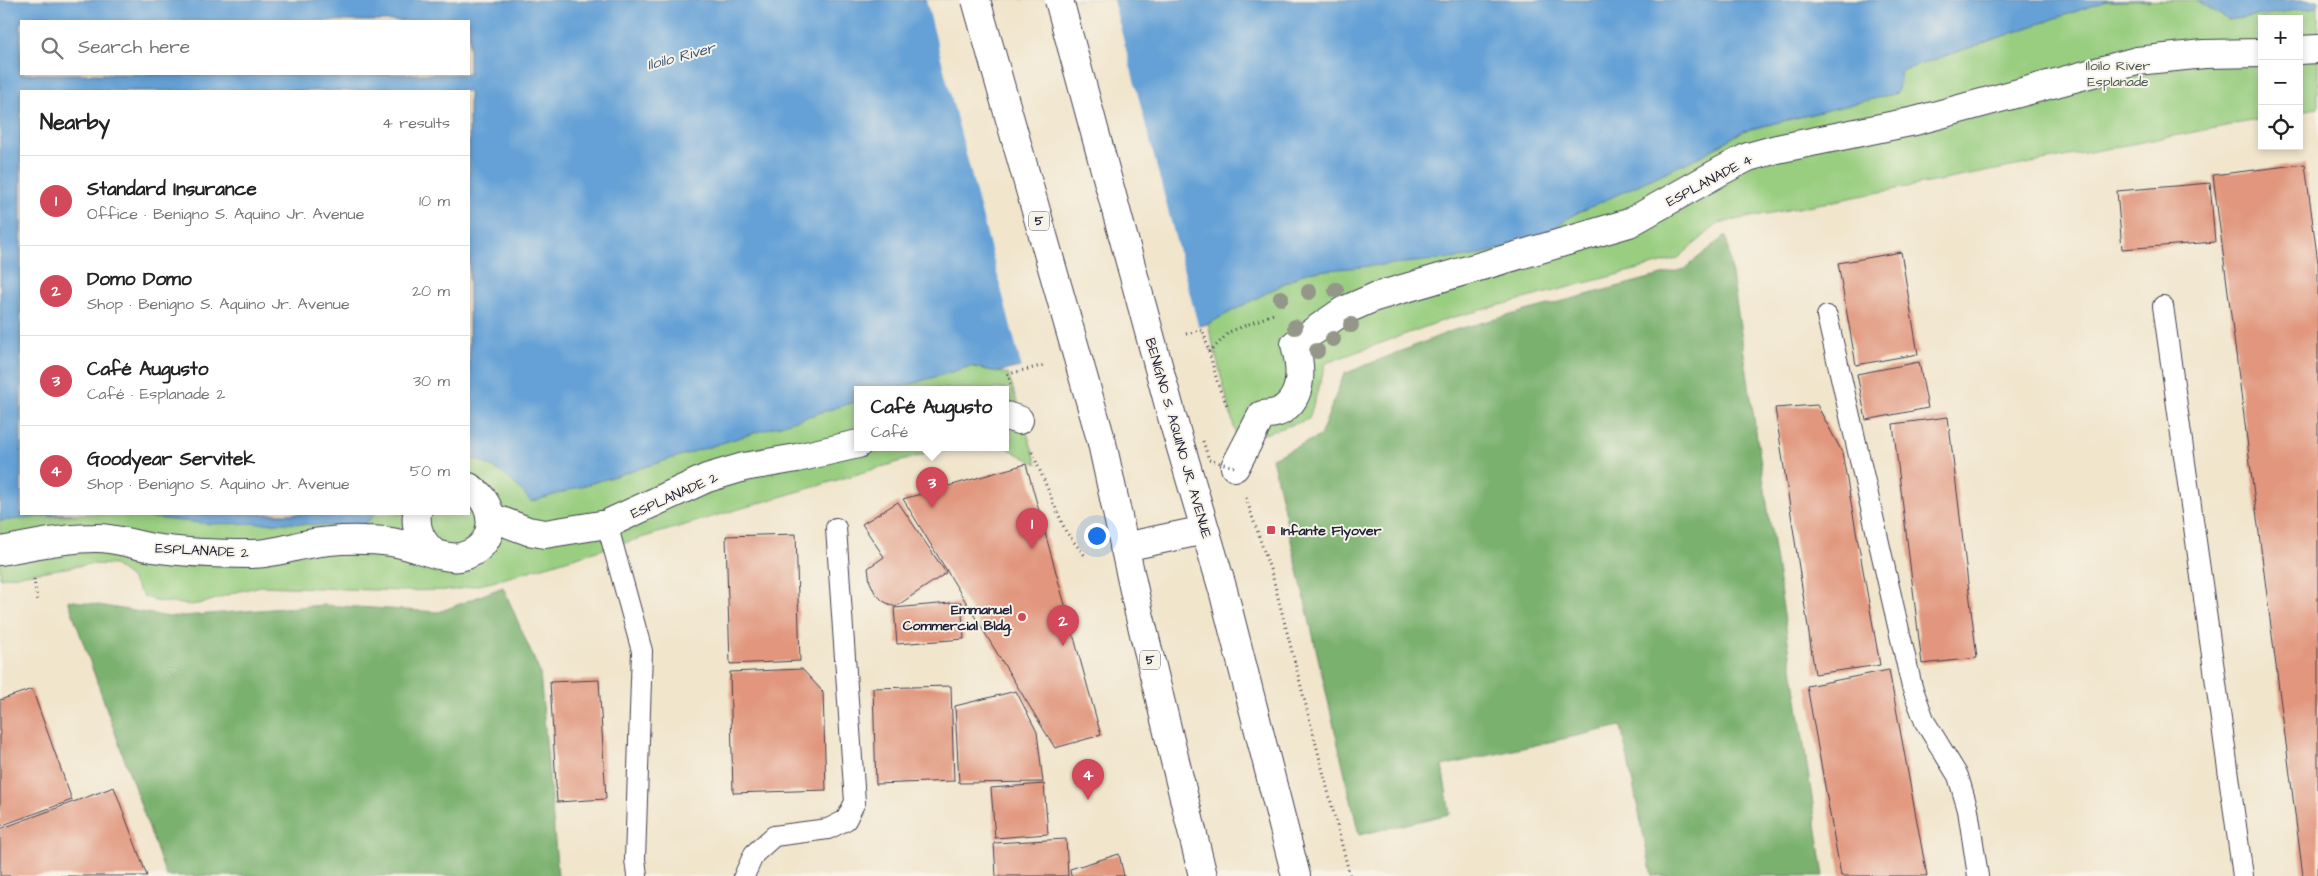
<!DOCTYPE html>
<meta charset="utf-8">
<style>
body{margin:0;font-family:"Architects Daughter",sans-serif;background:#f6f6f6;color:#222}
.controls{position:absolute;right:15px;top:15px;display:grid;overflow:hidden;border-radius:0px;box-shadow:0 2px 8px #0003}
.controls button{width:45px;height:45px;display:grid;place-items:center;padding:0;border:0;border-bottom:1px solid #e0e0e0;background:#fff;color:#222;font:25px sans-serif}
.you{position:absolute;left:1096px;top:535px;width:18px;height:18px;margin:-12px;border:4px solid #fff;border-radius:50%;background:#1a73e8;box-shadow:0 0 0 8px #1a73e833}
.badge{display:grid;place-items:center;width:32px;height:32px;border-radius:50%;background:#d1495b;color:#fff;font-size:16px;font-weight:700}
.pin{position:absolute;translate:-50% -41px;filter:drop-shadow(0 1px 2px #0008)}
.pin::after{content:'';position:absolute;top:26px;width:18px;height:15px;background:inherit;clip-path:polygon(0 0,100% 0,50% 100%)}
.popup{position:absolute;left:854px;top:386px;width:155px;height:65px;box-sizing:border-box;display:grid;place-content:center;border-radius:0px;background:#fff;filter:drop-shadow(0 1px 4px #0005);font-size:16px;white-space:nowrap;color:#767676}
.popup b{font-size:19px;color:#222}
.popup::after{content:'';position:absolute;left:50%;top:100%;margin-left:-10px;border:10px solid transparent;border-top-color:#fff}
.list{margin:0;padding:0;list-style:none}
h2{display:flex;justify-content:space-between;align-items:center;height:65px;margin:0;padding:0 20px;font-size:21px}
h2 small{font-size:16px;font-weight:400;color:#767676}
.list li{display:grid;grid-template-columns:32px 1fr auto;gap:15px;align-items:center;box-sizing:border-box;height:90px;padding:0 20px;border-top:1px solid #e0e0e0}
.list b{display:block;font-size:19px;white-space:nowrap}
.list p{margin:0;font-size:16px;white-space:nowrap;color:#767676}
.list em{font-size:16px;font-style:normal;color:#767676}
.icon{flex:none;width:28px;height:28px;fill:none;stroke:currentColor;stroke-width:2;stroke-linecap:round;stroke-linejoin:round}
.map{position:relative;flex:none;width:2318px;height:876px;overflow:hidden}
.search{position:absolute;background:#fff;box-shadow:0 2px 8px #0003;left:20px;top:20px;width:450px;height:55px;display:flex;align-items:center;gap:12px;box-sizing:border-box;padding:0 18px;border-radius:0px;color:#767676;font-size:19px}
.panel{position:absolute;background:#fff;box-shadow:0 2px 8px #0003;left:20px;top:90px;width:450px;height:425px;border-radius:0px}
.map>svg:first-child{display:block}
.green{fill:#99ce80;stroke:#5e785e}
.forest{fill:#7ab16e;stroke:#4e6a54}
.water{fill:#65a1d6;stroke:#446288;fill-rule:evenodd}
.pier{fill:#f1e5cc}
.building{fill:#e1967d}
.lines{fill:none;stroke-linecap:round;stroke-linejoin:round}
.service-casing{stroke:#413f51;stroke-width:22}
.pedestrian-casing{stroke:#413f51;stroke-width:30}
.trunk-casing{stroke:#413f51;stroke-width:30}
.path{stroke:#413f51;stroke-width:3;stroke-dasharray:1 4;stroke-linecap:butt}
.service{stroke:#fff;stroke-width:20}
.pedestrian{stroke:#fff;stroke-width:28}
.trunk{stroke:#fff;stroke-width:28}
.trunk-bridge-casing{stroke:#413f51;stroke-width:30;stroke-linecap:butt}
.path-bridge{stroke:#413f51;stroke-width:3;stroke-dasharray:1 4;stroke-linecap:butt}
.trunk-bridge{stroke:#fff;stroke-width:28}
.tree{fill:#939688}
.poi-dot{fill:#d1495b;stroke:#f7f3e8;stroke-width:2}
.labels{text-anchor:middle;stroke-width:4;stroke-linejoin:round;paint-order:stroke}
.shield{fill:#f7f3e8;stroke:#62616f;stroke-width:1}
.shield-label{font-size:12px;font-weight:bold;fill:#22223b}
.park-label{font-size:14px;fill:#465650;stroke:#f7f3e8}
.street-label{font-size:14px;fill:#22223b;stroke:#f7f3e8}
.poi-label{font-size:14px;font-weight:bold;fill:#22223b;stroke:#f7f3e8;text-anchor:start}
.water-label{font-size:15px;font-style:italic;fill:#3d5579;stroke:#f7f3e8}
</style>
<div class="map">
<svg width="2318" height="876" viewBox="0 0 2318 876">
<rect width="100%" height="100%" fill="#f7f3e8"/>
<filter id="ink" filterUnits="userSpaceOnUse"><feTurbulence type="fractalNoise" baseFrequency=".02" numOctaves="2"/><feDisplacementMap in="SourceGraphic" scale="10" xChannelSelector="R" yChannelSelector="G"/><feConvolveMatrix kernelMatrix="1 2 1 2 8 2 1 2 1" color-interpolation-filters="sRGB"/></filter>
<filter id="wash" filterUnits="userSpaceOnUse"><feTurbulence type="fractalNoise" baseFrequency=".0096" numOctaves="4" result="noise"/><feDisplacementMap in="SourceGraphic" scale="20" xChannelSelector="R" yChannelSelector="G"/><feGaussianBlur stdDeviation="1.12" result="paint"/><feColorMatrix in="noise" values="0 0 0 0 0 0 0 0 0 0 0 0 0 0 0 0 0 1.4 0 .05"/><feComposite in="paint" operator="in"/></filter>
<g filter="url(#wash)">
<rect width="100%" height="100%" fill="#f1e5cc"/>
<path class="green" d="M 2197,0 L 2228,20 L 2318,0 L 2318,108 L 2299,111 L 2299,19 L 2262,19 L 2262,119 L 1719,223 L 1677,259 L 1447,319 L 1326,363 L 1309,419 L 1238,443 L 1208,324 L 1217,318 L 1213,288 L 1703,155 L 1743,131 L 1897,93 L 1901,71 L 2106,1 Z
M 887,350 L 1008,374 L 1037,464 L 1005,447 L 1006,389 L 858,389 L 858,447 L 949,447 L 492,582 L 454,590 L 400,591 L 261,586 L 236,592 L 204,603 L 190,605 L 155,601 L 143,596 L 130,577 L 114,565 L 91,564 L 0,578 L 0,481 L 21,514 L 469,514 L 469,421 Z"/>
<path class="forest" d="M 1726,235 L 1824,876 L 1652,876 L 1621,726 L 1442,766 L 1450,814 L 1359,835 L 1272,458 L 1320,436 L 1344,374 L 1454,330 L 1684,269 Z
M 503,587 L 540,673 L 558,876 L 166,876 L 68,600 L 170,617 L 323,605 L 439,612 Z"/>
<path class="water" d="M 0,0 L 2150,0 L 2106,1 L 1901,71 L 1897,93 L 1743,131 L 1703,155 L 1571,216 L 1543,238 L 1469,257 L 1306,272 L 1208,324 L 998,372 L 971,366 L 895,389 L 858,389 L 858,401 L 531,502 C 514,480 496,466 469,457 L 469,91 L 21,91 L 21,514 L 72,514 L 0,521 ZM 21,21 L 469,21 L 469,74 L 21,74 Z
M 2197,0 L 2318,0 L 2318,7 L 2228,20 Z
M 119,514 L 374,514 L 370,520 L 356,528 L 288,523 L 209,524 Z"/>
<path class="pier" d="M 926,0 L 1113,0 L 1199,329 L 1022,369 Z"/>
<g id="blocks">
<path class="building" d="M 2305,164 L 2318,263 L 2318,876 L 2303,876 L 2213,175 Z
M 2210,183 L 2215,242 L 2122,249 L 2117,191 Z
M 1901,252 L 1918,354 L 1856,365 L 1838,263 Z
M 1919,362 L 1928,408 L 1866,420 L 1857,374 Z
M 1817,405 L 1842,452 L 1880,665 L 1815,674 L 1775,408 Z
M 1948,417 L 1977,658 L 1922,664 L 1893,424 Z
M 1026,464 L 1101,735 L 1055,748 L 903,499 Z
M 898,502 L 946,573 L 895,607 L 883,601 L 875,593 L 870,582 L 868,568 L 884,557 L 862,524 Z
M 796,534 L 800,661 L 730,664 L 726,536 Z
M 961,602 L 964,639 L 897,644 L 894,608 Z
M 802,669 L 823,692 L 826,790 L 733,793 L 730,672 Z
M 1889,670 L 1927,876 L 1841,876 L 1807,686 Z
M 599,680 L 606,799 L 557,802 L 550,682 Z
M 951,686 L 954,781 L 876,784 L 873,688 Z
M 32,689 L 72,800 L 0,826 L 0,700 Z
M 1016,691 L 1037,732 L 1043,782 L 959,783 L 955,706 Z
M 1044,784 L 1048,834 L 995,838 L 991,788 Z
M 114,787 L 147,876 L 0,876 L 0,829 Z
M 1066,839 L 1068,876 L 996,876 L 994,843 Z
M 1119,854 L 1124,876 L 1071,876 L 1070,869 Z"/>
</g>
</g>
<g filter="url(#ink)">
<use href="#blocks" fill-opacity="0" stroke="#413f51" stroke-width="1"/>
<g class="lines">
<defs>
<path id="service" d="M 2163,306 L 2243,876
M 1827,316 L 1912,687 L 1925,722 L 1958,776 L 1968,810 L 1978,876
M 607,524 L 642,651 L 635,859 L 637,876
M 744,876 L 754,854 L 774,836 L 828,829 L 846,820 L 855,802 L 836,528"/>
<path id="pedestrian" d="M 2299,50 L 2318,49
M 1006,416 L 1019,420
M 1235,467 L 1262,415 C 1268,414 1277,414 1282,410 C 1304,396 1301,366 1295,344 L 1343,311 L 1375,297 L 1629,223 L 1721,171 L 1748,157 L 1777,149 L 1915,121 L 2137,61 L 2204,54 L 2262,53
M 417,514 C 415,530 421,542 433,552
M 491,517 L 528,531 L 545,534 L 607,524 L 707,478 L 744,467 L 797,458 L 858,444
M 0,551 C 31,546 62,538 94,538 C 114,537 133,545 153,548 C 186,553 218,554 251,554 C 269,554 286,549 303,545 C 323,541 344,539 364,540 C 376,540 389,541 401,544 C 417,547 445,560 460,557 C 498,548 500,505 469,487"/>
<path id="trunk" d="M 1174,424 L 1223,590 L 1296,876
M 1102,443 L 1138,609 L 1203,876
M 1124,547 L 1205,530"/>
</defs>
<use href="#service" class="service-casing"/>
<use href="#pedestrian" class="pedestrian-casing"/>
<use href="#trunk" class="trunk-casing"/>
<path class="path" d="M 1186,334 L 1203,330 L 1219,388 L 1228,407
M 1208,351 L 1214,348 L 1229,332 L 1276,313
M 1011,384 L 1008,374 L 1045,365
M 1032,452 L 1066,532 L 1086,557
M 1246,498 L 1273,578 L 1350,876
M 34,579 L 37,600"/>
<use href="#service" class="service"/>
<use href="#pedestrian" class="pedestrian"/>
<use href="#trunk" class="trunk"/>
<defs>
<path id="trunk-bridge" d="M 976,0 L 1102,443
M 1059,0 L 1174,424"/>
</defs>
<use href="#trunk-bridge" class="trunk-bridge-casing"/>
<path class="path-bridge" d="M 1203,441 L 1209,460 L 1235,467"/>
<use href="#trunk-bridge" class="trunk-bridge"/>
</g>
<g class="tree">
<circle cx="1336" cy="290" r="8"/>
<circle cx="1309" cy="292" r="8"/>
<circle cx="1281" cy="298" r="8"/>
<circle cx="1351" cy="325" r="8"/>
<circle cx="1295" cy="327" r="8"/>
<circle cx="1333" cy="339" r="8"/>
<circle cx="1317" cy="351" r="8"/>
</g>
</g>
<g class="poi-dot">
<rect x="1266" y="525" width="10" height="10" rx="2.5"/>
<circle cx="1022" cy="617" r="5"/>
</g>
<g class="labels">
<g class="shield">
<rect x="1029" y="211.5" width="20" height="19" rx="4"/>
<rect x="1140" y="650.5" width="20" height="19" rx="4"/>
</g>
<g class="shield-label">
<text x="1039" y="225">5</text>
<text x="1150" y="664">5</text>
</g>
<g class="park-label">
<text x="2118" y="70">Iloilo River<tspan x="2118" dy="16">Esplanade</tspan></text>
</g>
<g class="street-label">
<text transform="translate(1709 180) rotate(-28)" y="5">ESPLANADE 4</text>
<text transform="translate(1179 438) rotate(74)" y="5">BENIGNO S. AQUINO JR. AVENUE</text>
<text transform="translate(674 495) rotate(-24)" y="5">ESPLANADE 2</text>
<text transform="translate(202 550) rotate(3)" y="5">ESPLANADE 2</text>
</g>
<g class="poi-label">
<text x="1281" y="535">Infante Flyover</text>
<text x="1012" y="614" text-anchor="end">Emmanuel<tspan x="1012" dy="16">Commercial Bldg.</tspan></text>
</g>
<g class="water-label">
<text transform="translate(681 56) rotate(-15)" y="5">Iloilo River</text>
</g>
</g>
</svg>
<div class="controls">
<button>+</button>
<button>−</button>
<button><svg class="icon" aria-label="locate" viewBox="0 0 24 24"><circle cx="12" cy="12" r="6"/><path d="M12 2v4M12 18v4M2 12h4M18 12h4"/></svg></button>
</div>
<div class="you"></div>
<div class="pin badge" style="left:1032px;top:549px">1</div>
<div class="pin badge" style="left:1063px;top:646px">2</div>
<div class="pin badge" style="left:932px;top:508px">3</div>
<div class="popup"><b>Café Augusto</b>Café</div>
<div class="pin badge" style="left:1088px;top:800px">4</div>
<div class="search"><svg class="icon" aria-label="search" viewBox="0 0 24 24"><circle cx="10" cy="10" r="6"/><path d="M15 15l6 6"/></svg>Search here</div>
<section class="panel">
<h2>Nearby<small>4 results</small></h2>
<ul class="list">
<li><span class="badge">1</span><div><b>Standard Insurance</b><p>Office · Benigno S. Aquino Jr. Avenue</p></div><em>10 m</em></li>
<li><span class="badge">2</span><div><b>Domo Domo</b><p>Shop · Benigno S. Aquino Jr. Avenue</p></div><em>20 m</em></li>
<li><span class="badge">3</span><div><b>Café Augusto</b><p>Café · Esplanade 2</p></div><em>30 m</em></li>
<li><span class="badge">4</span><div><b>Goodyear Servitek</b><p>Shop · Benigno S. Aquino Jr. Avenue</p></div><em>50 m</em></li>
</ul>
</section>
</div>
